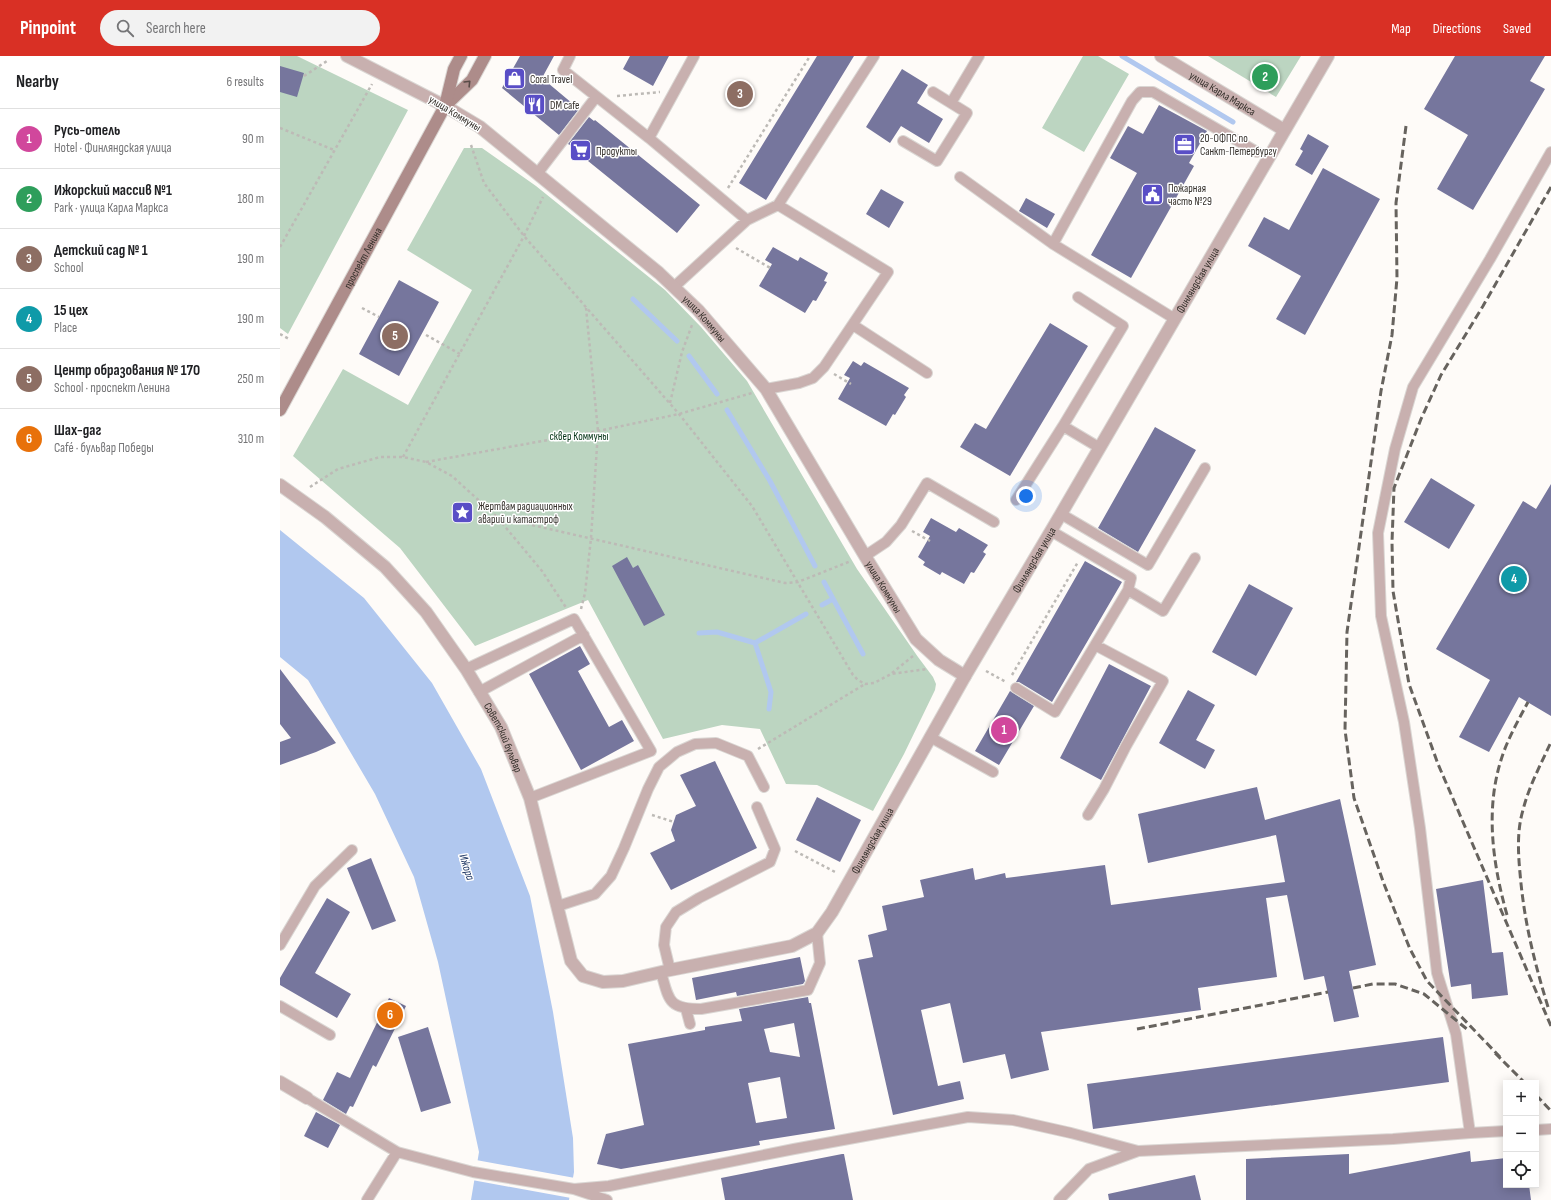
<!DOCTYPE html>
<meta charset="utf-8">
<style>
body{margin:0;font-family:"Sofia Sans Condensed",sans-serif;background:#f2f2f2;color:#202124}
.controls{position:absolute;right:12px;bottom:12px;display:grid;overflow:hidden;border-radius:0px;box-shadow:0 2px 10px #0003}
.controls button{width:36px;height:36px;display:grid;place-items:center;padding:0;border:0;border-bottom:1px solid #e0e0e0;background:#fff;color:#202124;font:20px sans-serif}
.you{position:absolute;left:746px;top:440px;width:14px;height:14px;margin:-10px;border:3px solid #fff;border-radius:50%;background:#1a73e8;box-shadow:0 0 0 6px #1a73e833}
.badge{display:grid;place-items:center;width:26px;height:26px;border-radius:50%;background:#d93025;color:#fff;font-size:13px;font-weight:700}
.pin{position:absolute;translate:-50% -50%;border:2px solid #fff;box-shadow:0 1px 4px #0006}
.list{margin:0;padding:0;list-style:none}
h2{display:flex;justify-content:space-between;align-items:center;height:52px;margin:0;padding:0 16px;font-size:17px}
h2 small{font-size:13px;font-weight:400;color:#757577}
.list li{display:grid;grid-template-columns:26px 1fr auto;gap:12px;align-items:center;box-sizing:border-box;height:60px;padding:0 16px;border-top:1px solid #e0e0e0}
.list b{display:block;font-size:15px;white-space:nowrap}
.list p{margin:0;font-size:13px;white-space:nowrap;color:#757577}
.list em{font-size:13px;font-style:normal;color:#757577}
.icon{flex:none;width:22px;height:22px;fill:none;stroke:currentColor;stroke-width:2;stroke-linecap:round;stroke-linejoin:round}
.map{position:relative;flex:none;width:1271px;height:1144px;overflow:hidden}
header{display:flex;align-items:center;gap:24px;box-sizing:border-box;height:56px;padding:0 20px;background:#d93025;color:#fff}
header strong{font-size:19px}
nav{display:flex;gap:22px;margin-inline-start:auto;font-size:14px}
.search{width:280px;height:36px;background:#f2f2f2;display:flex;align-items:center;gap:10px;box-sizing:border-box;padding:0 14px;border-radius:22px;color:#757577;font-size:15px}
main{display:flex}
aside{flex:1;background:#fff}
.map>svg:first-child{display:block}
.green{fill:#bcd5c1}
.water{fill:#b1c8ef}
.pier{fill:#fefbf8}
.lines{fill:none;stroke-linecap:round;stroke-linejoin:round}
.stream{stroke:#b1c8ef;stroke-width:5}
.building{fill:#76769d;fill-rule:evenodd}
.service-casing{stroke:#dad6d3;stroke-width:12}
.minor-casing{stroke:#dad6d3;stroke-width:14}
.tertiary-casing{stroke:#dad6d3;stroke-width:14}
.secondary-casing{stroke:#dad6d3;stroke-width:14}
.path{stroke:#bdbab6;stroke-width:2.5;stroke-dasharray:3 3;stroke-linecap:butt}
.service{stroke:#c8b0af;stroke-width:10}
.minor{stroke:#c8b0af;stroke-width:12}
.tertiary{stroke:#c8b0af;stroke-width:12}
.secondary{stroke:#ad8c8a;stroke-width:12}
.rail{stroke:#67635e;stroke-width:3;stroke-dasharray:8 4;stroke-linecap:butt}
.oneway{stroke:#584b47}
.labels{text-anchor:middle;stroke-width:3;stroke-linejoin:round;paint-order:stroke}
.poi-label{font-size:11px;fill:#342f2a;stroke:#fff;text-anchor:start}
.street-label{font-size:11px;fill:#342f2a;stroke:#fff}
.park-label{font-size:11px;fill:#043416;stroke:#fff}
.water-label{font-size:12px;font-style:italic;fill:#142e5d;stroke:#fff}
</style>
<header>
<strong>Pinpoint</strong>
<div class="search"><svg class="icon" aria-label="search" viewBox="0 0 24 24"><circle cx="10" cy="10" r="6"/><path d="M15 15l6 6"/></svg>Search here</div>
<nav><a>Map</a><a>Directions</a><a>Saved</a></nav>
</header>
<main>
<aside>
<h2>Nearby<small>6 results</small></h2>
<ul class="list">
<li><span class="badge" style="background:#d1479c">1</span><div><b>Русь-отель</b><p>Hotel · Финляндская улица</p></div><em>90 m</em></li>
<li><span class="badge" style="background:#2e9e5b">2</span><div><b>Ижорский массив №1</b><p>Park · улица Карла Маркса</p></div><em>180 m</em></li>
<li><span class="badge" style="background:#8d6e63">3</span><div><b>Детский сад № 1</b><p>School</p></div><em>190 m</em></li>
<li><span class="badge" style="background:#0f9aa8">4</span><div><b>15 цех</b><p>Place</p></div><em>190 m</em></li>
<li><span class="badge" style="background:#8d6e63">5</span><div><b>Центр образования № 170</b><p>School · проспект Ленина</p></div><em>250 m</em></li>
<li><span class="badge" style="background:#e8710a">6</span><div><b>Шах-даг</b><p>Café · бульвар Победы</p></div><em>310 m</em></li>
</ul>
</aside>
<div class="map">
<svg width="1271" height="1144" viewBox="0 0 1271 1144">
<rect width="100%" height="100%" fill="#fefbf8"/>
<path class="green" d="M 0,0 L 17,0 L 128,54 L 8,278 L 0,272 Z
M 803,0 L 818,0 L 849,18 L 804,96 L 762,72 Z
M 928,0 L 1021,0 L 996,41 Z
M 184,92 L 202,92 L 256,130 L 385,234 L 421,271 L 467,325 L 577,513 L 638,601 L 653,621 L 656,628 L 655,634 L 624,698 L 593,755 L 537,729 L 506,728 L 480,673 L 442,669 L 383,683 L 308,544 L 195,590 L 120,492 L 13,400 L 63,313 L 128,349 L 192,234 L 127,194 Z"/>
<path class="water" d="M 0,474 L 84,542 L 152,627 L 201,713 L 250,840 L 273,956 L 293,1082 L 294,1116 L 289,1144 L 191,1144 L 199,1096 L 158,906 L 134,821 L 95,738 L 28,624 L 0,601 Z"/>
<path class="pier" d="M 196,1104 L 295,1122 L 291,1142 L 192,1124 Z"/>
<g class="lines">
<path class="stream" d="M 842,0 L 953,66
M 353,243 L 397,285
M 409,300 L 437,338
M 447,354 L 490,425 L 535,510
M 544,526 L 583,598
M 542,549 L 553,543
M 419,577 L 437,576 L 475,587 L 526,558
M 475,587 L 491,636 L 489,653"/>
</g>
<path class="building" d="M 240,0 L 274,0 L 262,22 L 299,53 L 279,79 L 222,32 Z
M 350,0 L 389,0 L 373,30 L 343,13 Z
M 537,0 L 574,0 L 486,144 L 459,127 Z
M 1175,0 L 1265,0 L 1250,25 L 1265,33 L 1193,154 L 1157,133 L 1188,79 L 1144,53 Z
M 0,10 L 24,17 L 17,41 L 0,36 Z
M 622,13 L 648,29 L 637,47 L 663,63 L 649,87 L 621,70 L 610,87 L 586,71 Z
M 879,49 L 927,75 L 909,107 L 914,110 L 851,222 L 811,199 L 857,117 L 830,102 L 848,70 L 863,78 Z
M 309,61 L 314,65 L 315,64 L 420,149 L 397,177 L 292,92 L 293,91 L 288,88 Z
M 1028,78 L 1049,90 L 1032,119 L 1015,109 L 1023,95 L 1020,93 Z
M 1043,112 L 1100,143 L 1025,279 L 996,263 L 1021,220 L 968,190 L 984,161 L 1009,174 Z
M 601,133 L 624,146 L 609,172 L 586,158 Z
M 746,142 L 775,158 L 767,172 L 739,155 Z
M 493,191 L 518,205 L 520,201 L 548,217 L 544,225 L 547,226 L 536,245 L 533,244 L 525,257 L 479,230 L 492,208 L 485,204 Z
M 119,224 L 159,246 L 119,320 L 79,298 Z
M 770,267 L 808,290 L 730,420 L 680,391 L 695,367 L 706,373 Z
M 573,305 L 581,310 L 584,306 L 629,332 L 624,339 L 626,341 L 615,359 L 613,358 L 606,370 L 558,343 L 570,322 L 564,319 Z
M 875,371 L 916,394 L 858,496 L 818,472 Z
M 1151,422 L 1195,449 L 1169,493 L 1124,466 Z
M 1271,428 L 1271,660 L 1239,641 L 1209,696 L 1179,681 L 1210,624 L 1156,593 L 1243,445 L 1256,453 Z
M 651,462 L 676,476 L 679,472 L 708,489 L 703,496 L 706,498 L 694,517 L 691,516 L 684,528 L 662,516 L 660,519 L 643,509 L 645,506 L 638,501 L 650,480 L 643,476 Z
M 347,501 L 353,512 L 358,509 L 385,559 L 364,570 L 332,510 Z
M 805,505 L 842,526 L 772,646 L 739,626 L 736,626 Z
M 969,528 L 1013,552 L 976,620 L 932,596 Z
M 300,590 L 310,608 L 298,615 L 329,671 L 342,664 L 354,685 L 301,714 L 249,618 Z
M 829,608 L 871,630 L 821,724 L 780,702 Z
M 0,613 L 56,687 L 36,696 L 0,709 L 0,686 L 11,682 L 0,668 Z
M 908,634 L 935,649 L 916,684 L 935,694 L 925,713 L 879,687 Z
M 730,635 L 754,650 L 719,709 L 695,695 Z
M 435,705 L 477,792 L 391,834 L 370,797 L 395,785 L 391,774 L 396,759 L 416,750 L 400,719 Z
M 977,731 L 985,764 L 1060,743 L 1096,909 L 1069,915 L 1079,961 L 1054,966 L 1044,920 L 1024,924 L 1007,839 L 986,842 L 997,921 L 918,932 L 921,954 L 761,976 L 769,1014 L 731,1023 L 725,998 L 683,1007 L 670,947 L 641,954 L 658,1030 L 680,1025 L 684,1043 L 613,1059 L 578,904 L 593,901 L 588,879 L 607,874 L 602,850 L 644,841 L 640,824 L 693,812 L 695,824 L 725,817 L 726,822 L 825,809 L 831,849 L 1005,826 L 996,779 L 868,807 L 858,758 Z
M 537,741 L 581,764 L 560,806 L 516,784 Z
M 91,802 L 116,865 L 92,874 L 67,812 Z
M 1203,824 L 1212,897 L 1223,896 L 1228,939 L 1192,943 L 1191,928 L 1171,931 L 1156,833 Z
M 47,842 L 70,856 L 35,917 L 71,938 L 57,962 L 0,929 L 0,922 Z
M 520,901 L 525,925 L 523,928 L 457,940 L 456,936 L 416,944 L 412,922 Z
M 528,941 L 529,947 L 531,947 L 555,1073 L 479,1085 L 480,1089 L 341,1113 L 317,1108 L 326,1078 L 364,1069 L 348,988 L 425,974 L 425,971 L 462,965 L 459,953 ZM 514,967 L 520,1001 L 490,996 L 484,973 ZM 500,1021 L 507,1062 L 476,1067 L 468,1027 Z
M 109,942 L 126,950 L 96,1011 L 93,1009 L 73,1051 L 70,1050 L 66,1058 L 43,1044 L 57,1016 L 70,1022 Z
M 148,971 L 171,1047 L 141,1056 L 118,981 Z
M 1163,981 L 1169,1026 L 813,1073 L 807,1028 Z
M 36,1056 L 60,1069 L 48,1092 L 24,1080 Z
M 1190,1095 L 1191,1106 L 1226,1102 L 1226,1129 L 1249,1129 L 1251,1144 L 966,1144 L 966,1103 L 1069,1098 L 1069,1118 Z
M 562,1098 L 564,1098 L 573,1144 L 445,1144 L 441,1122 Z
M 915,1119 L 921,1144 L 829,1144 L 828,1138 Z"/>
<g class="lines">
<defs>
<path id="service" d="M 290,0 L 283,14 L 369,82 L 467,164
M 671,47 L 699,0
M 369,82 L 414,0
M 623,85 L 657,105 L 687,57 L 653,36
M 257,118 L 316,41
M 680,121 L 773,188 L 895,263
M 773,188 L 852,45 L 860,36 L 873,36 L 977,96
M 395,230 L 467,164 L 498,149 L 594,0
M 798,241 L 843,270 L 783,370 L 820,392
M 573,269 L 647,317
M 486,333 L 519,327 L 533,322 L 544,311 L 608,216 L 498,149
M 736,444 L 783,370
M 781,458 L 868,509 L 925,412
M 771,475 L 851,522 L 848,534
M 585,500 L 606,486 L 621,469 L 647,427 L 714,466
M 186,613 L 294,563 L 371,695 L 250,742
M 736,632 L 775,656 L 848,534 L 883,555 L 915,502
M 199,636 L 304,579
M 650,681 L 713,716
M 808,759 L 824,733 L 846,690 L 883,625 L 815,589
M 278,850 L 315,838 L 331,820 L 344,792 L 368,733 L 379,711 L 397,696 L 415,688 L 436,687 L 468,700 L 484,731
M 0,889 L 35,830 L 72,794
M 390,914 L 384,889 L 386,871 L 396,856 L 419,842 L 490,806 L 495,793 L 477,751
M 381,916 C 389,944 388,953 421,953 L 528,934 L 540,907 L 537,877
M 0,950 L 50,979
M 406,953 L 410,968
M 27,1042 L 117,1096 L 87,1144
M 1256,1074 L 1271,1073
M 1190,1077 L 1226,1075
M 117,1096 L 193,1116 L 294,1133 L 327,1144
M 294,1133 L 329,1130 L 514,1093 L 688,1061 L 733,1064 L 791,1077 L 858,1095
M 779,1144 L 809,1113 L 858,1095 L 1113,1083 L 1190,1077 L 1176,978 L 1157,917 L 1140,772 L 1124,666 L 1101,560 L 1098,477 L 1115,393 L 1133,331 L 1210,203 L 1271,96"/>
<g id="minor">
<path id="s1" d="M 881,0 L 1004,74"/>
<path id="s2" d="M 165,50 L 200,71 L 379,217 L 418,254 L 486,333 L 585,500 L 636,583 L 659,604 L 685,620"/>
<path id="s3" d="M 0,429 L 45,461 L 105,511 L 146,556 L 186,613 L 221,671 L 250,742 L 291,905 L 303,920 L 323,926 L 343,925 L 390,914 L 512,890 L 537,877 L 552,856 L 685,620 L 781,458 L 1048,0"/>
<path d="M 0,1026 L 27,1042"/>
</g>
<path id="tertiary" d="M 67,0 L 165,50"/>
<g id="secondary">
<path d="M 165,50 L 192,24 L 205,0"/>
<path id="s4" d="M 0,354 L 165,50 L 174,13 L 181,0"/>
</g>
</defs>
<use href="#service" class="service-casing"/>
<use href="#minor" class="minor-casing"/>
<use href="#tertiary" class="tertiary-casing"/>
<use href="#secondary" class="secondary-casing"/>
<path class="path" d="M 24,20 L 47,5
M 337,40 L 380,36
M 0,72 L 54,94
M 191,89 L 204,127 L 244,180 L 399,358 L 472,450 L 573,619 L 578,624 L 585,628 L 594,627 L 611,618 L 647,613
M 448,132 L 530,0
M 0,191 L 92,28
M 456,192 L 492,213
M 82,252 L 99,261
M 0,278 L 9,283
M 146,279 L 180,298
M 554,318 L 571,328
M 390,347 L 402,296 L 412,269
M 123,401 L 244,180 L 263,141
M 146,406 L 318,375 L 399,358 L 472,337
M 30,431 L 58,413 L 100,401 L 123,401 L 146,406 L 172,420 L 217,461 L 262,515 L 287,553
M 217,461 L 505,527 L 518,526 L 571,505
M 632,475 L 650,485
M 301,553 L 305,537 L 311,482 L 318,375 L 306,252
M 706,615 L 726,626
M 612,617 L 633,600
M 732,619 L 798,506
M 478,693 L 585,628
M 372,759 L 394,766
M 515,795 L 557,817"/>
<use href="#service" class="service"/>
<use href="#minor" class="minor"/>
<use href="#tertiary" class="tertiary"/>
<use href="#secondary" class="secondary"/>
<path class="rail" d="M 1126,70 L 1116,147 L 1117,222 L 1112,279 L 1101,335 L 1067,576 L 1065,674 L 1074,742 L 1104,828 L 1130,893 L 1147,925 L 1220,1001
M 1271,131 L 1203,250 L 1161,319 L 1141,363 L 1114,432 L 1112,486 L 1113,535 L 1129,628 L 1158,708 L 1271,970
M 1227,859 C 1213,809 1205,755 1221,704 C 1227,684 1238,665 1248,646
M 1073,932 L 1093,928 L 1115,928 L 1144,938 L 1188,974
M 1268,951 C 1254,905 1244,865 1240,817 C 1238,796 1237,774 1243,754 C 1249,730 1261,708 1271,686
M 857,973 L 1048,936
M 1215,997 L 1245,1027
M 1256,1039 L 1271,1055"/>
</g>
<defs><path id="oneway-chevron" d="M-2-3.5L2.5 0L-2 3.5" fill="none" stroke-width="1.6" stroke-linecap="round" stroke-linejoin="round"/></defs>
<use class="oneway" href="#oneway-chevron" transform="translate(188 27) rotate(-46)"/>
<defs>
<symbol id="shop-square" viewBox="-11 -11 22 22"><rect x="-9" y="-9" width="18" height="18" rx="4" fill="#594ec6" stroke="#fff"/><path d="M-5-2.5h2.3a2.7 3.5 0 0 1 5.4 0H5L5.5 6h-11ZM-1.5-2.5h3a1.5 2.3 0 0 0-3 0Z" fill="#fff"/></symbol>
<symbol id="restaurant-square" viewBox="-11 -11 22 22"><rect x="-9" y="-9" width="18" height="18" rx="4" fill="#594ec6" stroke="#fff"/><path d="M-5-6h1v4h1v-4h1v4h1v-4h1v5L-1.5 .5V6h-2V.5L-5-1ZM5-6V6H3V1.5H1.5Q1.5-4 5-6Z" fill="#fff"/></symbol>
<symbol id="office-square" viewBox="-11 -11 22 22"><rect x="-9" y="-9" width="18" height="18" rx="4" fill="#594ec6" stroke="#fff"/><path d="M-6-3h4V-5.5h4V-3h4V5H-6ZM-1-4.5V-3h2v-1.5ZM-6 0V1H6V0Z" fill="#fff"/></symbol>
<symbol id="supermarket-square" viewBox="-11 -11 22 22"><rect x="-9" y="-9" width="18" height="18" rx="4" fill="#594ec6" stroke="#fff"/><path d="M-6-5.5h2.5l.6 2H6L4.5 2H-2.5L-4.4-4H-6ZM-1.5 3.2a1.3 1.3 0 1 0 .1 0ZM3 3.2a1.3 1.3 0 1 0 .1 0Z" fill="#fff"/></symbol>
<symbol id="civic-square" viewBox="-11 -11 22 22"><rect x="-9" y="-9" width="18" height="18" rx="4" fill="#594ec6" stroke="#fff"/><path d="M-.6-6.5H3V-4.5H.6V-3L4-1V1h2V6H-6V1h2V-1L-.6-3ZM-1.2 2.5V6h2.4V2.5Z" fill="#fff"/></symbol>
<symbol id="sight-square" viewBox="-11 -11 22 22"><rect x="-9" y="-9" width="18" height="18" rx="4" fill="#594ec6" stroke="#fff"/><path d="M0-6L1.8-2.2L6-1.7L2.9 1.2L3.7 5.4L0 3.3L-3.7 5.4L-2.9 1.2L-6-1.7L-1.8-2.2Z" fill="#fff"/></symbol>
</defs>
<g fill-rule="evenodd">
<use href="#shop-square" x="222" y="10" width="25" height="25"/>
<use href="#restaurant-square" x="242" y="36" width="25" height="25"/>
<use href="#office-square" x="892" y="76" width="25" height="25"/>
<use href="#supermarket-square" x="288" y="82" width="25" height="25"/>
<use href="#civic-square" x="860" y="126" width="25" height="25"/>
<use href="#sight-square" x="170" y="444" width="25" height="25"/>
</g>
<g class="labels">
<g class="poi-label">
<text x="250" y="27">Coral Travel</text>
<text x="270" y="53">DM cafe</text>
<text x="920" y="86">20-ОФПС по<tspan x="920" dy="13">Санкт-Петербургу</tspan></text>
<text x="316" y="99">Продукты</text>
<text x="888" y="136">Пожарная<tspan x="888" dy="13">часть №29</tspan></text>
<text x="198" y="454">Жертвам радиационных<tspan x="198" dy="13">аварий и катастроф</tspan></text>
</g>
<g class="street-label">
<text dy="4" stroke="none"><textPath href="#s1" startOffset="72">улица Карла Маркса</textPath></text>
<text transform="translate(175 57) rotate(31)" y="4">улица Коммуны</text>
<text dy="4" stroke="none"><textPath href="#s4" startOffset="173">проспект Ленина</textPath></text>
<text dy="4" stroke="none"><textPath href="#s3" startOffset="1593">Финляндская улица</textPath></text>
<text dy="4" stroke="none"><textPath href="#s2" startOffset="336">улица Коммуны</textPath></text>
<text dy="4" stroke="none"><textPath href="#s3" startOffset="1269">Финляндская улица</textPath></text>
<text dy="4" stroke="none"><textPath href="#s2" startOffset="660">улица Коммуны</textPath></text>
<text dy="4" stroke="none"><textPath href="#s3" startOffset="342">Советский бульвар</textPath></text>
<text dy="4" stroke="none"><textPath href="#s3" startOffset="945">Финляндская улица</textPath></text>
</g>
<g class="park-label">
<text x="299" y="384">сквер Коммуны</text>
</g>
<g class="water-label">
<text transform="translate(187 811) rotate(73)" y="4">Ижора</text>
</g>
</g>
</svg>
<div class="controls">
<button>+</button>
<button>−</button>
<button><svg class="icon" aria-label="locate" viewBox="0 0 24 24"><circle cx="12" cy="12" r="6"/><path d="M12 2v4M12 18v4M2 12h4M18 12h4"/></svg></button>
</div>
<div class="you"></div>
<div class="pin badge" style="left:724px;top:674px;background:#d1479c">1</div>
<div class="pin badge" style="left:985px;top:21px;background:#2e9e5b">2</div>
<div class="pin badge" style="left:460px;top:38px;background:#8d6e63">3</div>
<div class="pin badge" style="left:1234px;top:523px;background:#0f9aa8">4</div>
<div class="pin badge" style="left:115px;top:280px;background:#8d6e63">5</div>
<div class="pin badge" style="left:110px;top:959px;background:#e8710a">6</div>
</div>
</main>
